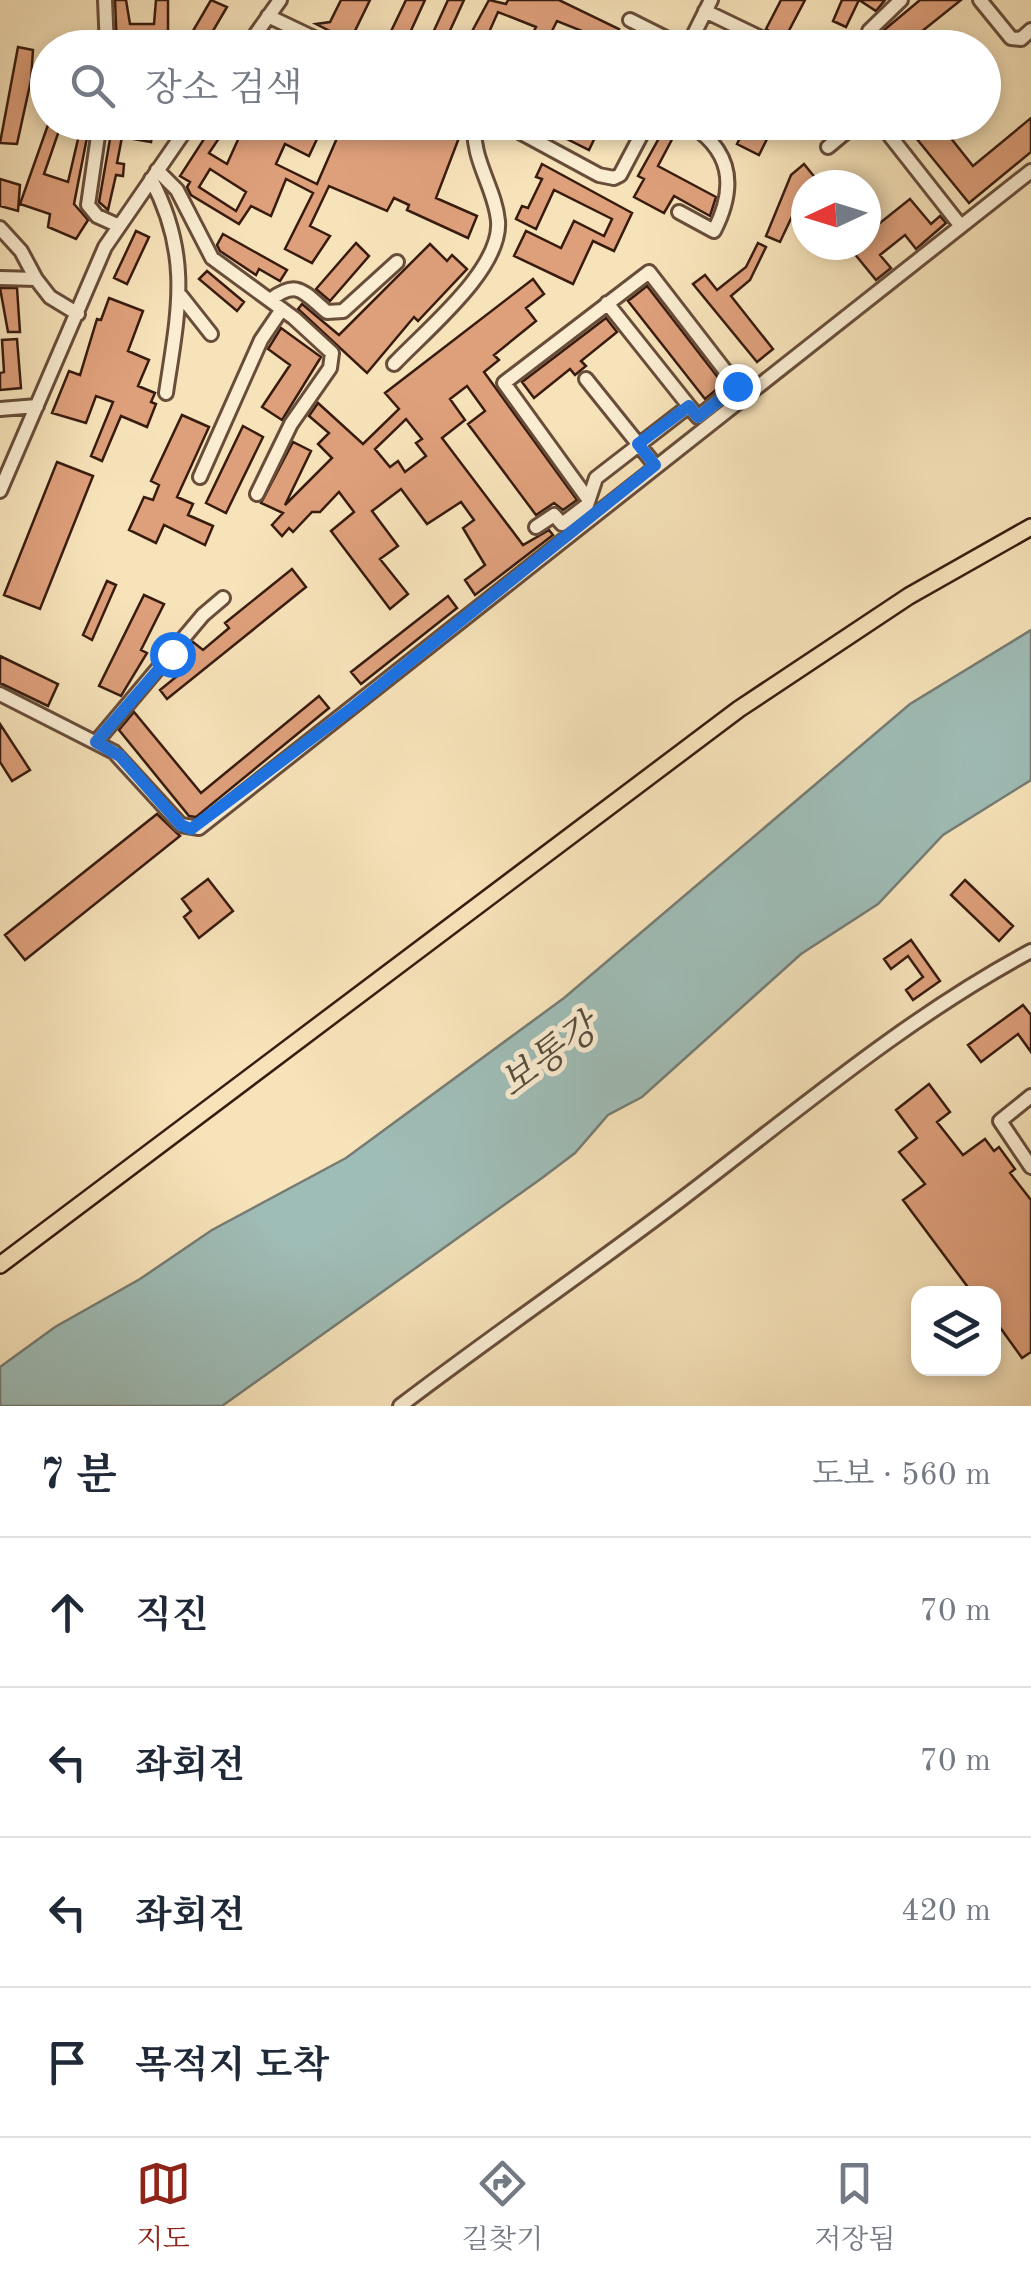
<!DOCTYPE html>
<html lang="ko">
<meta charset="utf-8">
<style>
body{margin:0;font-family:"Old Standard TT","Noto Serif KR",serif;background:#f6f6f7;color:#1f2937}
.controls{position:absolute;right:30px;bottom:30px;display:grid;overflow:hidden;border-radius:20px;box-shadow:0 5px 15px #0003}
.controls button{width:90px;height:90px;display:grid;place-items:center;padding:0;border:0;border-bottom:2px solid #e0e1e3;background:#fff;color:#1f2937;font:50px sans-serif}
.compass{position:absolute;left:791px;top:170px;width:90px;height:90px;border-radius:50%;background:#fff;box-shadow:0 5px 15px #0003;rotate:266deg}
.stop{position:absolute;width:30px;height:30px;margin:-22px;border:8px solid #1a73e8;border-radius:50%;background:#fff}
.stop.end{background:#1a73e8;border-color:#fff;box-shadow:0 2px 10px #0008}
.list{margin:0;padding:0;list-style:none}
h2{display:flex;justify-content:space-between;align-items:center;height:130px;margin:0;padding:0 40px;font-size:42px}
h2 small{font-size:32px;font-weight:400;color:#747a83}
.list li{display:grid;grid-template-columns:65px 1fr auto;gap:30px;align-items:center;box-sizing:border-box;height:150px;padding:0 40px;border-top:2px solid #e0e1e3}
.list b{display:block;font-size:38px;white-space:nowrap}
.list em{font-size:32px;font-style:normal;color:#747a83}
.icon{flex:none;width:55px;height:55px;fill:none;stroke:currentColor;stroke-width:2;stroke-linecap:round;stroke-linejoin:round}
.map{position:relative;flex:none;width:1031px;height:1406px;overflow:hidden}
.search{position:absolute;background:#fff;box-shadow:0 5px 15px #0003;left:30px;right:30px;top:30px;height:110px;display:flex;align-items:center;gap:25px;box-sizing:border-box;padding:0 35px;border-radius:55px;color:#747a83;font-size:38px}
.sheet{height:730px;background:#fff}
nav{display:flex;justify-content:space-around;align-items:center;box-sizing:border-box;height:140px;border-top:2px solid #e0e1e3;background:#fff;font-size:28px;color:#747a83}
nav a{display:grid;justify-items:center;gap:5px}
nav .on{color:#8f2418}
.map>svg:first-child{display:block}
.water{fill:#9fbdb7;stroke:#767c74;stroke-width:2.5}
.building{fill:#dea07b;stroke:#381b0f;stroke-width:2.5;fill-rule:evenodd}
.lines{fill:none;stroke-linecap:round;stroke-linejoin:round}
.minor-casing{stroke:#684d3a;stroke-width:18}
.major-casing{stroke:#381b0f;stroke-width:20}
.minor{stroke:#faedd2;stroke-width:12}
.major{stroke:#f7e3ba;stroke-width:15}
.route{stroke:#1a73e8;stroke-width:12}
.labels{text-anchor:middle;stroke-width:10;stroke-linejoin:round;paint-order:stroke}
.water-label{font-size:38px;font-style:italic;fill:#574c41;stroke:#faedd2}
</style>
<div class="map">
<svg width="1031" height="1406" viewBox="0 0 1031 1406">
<rect width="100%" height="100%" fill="#f7e3ba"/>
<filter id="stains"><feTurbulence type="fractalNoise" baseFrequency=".002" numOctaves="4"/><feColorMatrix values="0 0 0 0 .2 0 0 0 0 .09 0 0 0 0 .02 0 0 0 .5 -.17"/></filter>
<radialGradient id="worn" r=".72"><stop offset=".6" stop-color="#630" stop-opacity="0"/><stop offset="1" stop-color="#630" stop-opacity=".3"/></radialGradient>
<path class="water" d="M 1031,630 L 1031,780 L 943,835 L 878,904 L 801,954 L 642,1097 L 608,1115 L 575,1153 L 542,1178 L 222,1406 L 0,1406 L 0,1367 L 55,1327 L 140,1279 L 212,1230 L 346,1158 L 564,998 L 910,704 Z"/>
<path class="building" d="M 115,0 L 126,0 L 130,24 L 154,24 L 156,0 L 168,0 L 168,48 L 117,48 Z
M 211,0 L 227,7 L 203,48 L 183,48 Z
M 341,0 L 370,0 L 350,41 L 316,24 L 330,22 Z
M 406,0 L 425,0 L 403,48 L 383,48 Z
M 448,0 L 464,0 L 442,48 L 426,48 Z
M 489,0 L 506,4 L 508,0 L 559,0 L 619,29 L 612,43 L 557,21 L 549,37 L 570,48 L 526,48 L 536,27 L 498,12 L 482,48 L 463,48 Z
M 781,0 L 805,0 L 784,40 L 766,29 Z
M 842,0 L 885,0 L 876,11 L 859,0 L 846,27 L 833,21 Z
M 920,0 L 961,0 L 901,48 L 877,48 L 871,41 Z
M 18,47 L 33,50 L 31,80 L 17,144 L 0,143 Z
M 1031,118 L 1031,152 L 969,203 L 903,122 L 938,122 L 973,166 Z
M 49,122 L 62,122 L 44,174 L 68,182 L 82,122 L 90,122 L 74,204 L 88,220 L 76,239 L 48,227 L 50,214 L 20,204 Z
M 113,122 L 154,122 L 151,142 L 122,137 L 117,163 L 124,164 L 123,176 L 116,175 L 108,210 L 99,202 Z
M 215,122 L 230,122 L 209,153 L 227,164 L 246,122 L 276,122 L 296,132 L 300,122 L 325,122 L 309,156 L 285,144 L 276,164 L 317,184 L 344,122 L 465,122 L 436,198 L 477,216 L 468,238 L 407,210 L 409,205 L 394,198 L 387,211 L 329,186 L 310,226 L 330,236 L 312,263 L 285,249 L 313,193 L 286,179 L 271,216 L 251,206 L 239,224 L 191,195 L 187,187 L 190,182 L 180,176 ZM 210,169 L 246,192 L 236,211 L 199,187 Z
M 533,122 L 587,122 L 599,129 L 589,150 Z
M 668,122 L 678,128 L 658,166 L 716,197 L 710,216 L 674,196 L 664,213 L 634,197 L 644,179 L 638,176 Z
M 719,122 L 759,122 L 772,129 L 759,155 L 737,144 L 742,134 Z
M 542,164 L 632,213 L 614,251 L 593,241 L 573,284 L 514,256 L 526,231 L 561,248 L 574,221 L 604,236 L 612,219 L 554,190 L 536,229 L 516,219 L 522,206 L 528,208 L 542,179 L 536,177 Z
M 804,164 L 821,185 L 806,185 L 806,218 L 797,206 L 780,242 L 766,236 L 791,175 Z
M 0,179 L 20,185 L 18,211 L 0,206 Z
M 910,199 L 931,224 L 940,216 L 946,223 L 916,249 L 905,235 L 880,255 L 891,268 L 876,280 L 849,247 L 837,257 L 827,245 L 866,245 L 866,234 Z
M 136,231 L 149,237 L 127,284 L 114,278 Z
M 223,234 L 287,270 L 280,281 L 259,269 L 256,275 L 220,251 L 217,245 Z
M 356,243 L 369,256 L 330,301 L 316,289 Z
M 758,243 L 766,247 L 750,280 L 731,296 L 773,349 L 757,362 L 693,284 L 705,275 L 717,290 L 746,267 Z
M 430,244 L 447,261 L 452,255 L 467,269 L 418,321 L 414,317 L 367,373 L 298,309 L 302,304 L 339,335 Z
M 207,271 L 244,302 L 237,311 L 199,279 Z
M 533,279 L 544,294 L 526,308 L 536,321 L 494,355 L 499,360 L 484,372 L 577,500 L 563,510 L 554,503 L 536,515 L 468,424 L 485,411 L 467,386 L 450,399 L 465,420 L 442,438 L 523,545 L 549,530 L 553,535 L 475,595 L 465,580 L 485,565 L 463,528 L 474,520 L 461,502 L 427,524 L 401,489 L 372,511 L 398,546 L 380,559 L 408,594 L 390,609 L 331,531 L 354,512 L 339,492 L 320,512 L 312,512 L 293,532 L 289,528 L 282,536 L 272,525 L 283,513 L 261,503 L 293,442 L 311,451 L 285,505 L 332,458 L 318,444 L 329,433 L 309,416 L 318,403 L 363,444 L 399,409 L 385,393 ZM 406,419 L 422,439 L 416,443 L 426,456 L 405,472 L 398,461 L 390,467 L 375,449 Z
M 647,286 L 723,384 L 705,399 L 628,301 Z
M 0,288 L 17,288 L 20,332 L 8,332 Z
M 109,298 L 143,311 L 128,351 L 149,360 L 138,386 L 155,393 L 151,402 L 156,404 L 147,427 L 121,416 L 102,461 L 91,456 L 113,402 L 96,396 L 86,423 L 52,413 L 69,371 L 80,375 L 97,319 L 101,320 Z
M 606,318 L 617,332 L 581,361 L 586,366 L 575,375 L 570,369 L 534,398 L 522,382 Z
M 281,328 L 321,357 L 282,420 L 262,407 L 290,365 L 268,349 Z
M 17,339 L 21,388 L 0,390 L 0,373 L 4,372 L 2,340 Z
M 182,415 L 209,427 L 177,497 L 193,504 L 188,515 L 213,526 L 205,545 L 164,525 L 156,543 L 129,530 L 144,497 L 153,500 L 159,485 L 151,481 Z
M 243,426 L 263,437 L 226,513 L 206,503 Z
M 57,462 L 93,476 L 40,609 L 4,595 Z
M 292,569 L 306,587 L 167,699 L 160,690 L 192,664 L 184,653 L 193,642 L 203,650 L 229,628 L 225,623 Z
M 107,581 L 116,585 L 92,640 L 83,635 Z
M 144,595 L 164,604 L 141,650 L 147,653 L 121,696 L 99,686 Z
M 448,596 L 457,608 L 361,684 L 351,672 Z
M 0,656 L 58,684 L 48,706 L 0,683 Z
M 319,696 L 329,708 L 196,817 L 189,816 L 119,730 L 134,712 L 201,793 Z
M 0,724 L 30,770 L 12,781 L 0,762 Z
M 157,814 L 180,836 L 25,960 L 5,935 Z
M 208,879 L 233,911 L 199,938 L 184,917 L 191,911 L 182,899 Z
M 965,880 L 1013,926 L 999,941 L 951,895 Z
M 911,940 L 940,981 L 913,1000 L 906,990 L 923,977 L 908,956 L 891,969 L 884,959 Z
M 1023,1005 L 1031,1015 L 1031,1052 L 1018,1034 L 981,1062 L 968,1045 Z
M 929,1084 L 950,1112 L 937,1122 L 963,1155 L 985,1139 L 994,1151 L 999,1147 L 1015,1169 L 1010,1173 L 1031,1200 L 1031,1352 L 1022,1358 L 994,1319 L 994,1294 L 973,1294 L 903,1200 L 925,1184 L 899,1152 L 917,1138 L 896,1110 Z"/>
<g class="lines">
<defs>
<path id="minor" d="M 105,0 L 107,48
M 980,0 L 1011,38 L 1021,39 L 1031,30
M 705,11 L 765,40
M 268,16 L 335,48
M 630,20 L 686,48
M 869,31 L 901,0
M 246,48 L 280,0
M 687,48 L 711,0
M 100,122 L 88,205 L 97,216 L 117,225
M 501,122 L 599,175 L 614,178 L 620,175 L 648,122
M 617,122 L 642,134
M 879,122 L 960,225
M 828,147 L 858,122
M 157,170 L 177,190 L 212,258 L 294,318 L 332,353 L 330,368 L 291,424 L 257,494
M 151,179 C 192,256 178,313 166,393
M 679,212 L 714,231 C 737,186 732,149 686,122
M 0,228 L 21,251 L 36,279
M 0,278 L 36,279 L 50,297 L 78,314
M 181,296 L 211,334
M 270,300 C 298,279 303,292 327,312 L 343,311 L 397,262
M 607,303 L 689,406
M 394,364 C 426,330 502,269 498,221 C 495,187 470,158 475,122
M 586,379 L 655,465
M 0,409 L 37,406
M 200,477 L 261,340 L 282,309
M 0,491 L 105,247 L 191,122
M 536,527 L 554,515 L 562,524 L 587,505 L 596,478 L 689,406 L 698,417 L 737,386 L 649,272 L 504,383 L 588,499
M 0,694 L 114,752 L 181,825 L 199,828 L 1031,171
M 96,742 L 203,615 L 223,598
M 1031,1096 L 1000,1121 L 1031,1167
M 400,1406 C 493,1335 590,1269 683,1198 C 796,1112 906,1018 1031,951"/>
<path id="major" d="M 0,1265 L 739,709 L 909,596 L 1031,527"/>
</defs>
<use href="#minor" class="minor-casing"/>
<use href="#major" class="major-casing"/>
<use href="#minor" class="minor"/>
<use href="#major" class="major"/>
</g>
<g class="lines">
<path class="route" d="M 172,654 L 96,742 L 120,756 L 181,825 L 191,829 L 352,708 L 655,465 L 638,444 L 689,406 L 698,417 L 737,386"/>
</g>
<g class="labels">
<g class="water-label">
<text transform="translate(548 1055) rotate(-36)" y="13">보통강</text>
</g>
</g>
<rect width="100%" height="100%" filter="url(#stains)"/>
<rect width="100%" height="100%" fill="url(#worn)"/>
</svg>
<div class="controls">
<button><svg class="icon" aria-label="layers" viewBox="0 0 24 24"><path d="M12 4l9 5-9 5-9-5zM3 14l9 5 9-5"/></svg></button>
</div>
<svg class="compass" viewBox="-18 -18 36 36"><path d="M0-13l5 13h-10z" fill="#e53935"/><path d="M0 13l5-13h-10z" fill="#747a83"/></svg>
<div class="stop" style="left:172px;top:654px"></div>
<div class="stop end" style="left:737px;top:386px"></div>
<div class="search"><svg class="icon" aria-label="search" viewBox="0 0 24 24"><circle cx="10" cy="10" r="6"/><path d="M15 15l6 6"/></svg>장소 검색</div>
</div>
<section class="sheet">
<h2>7 분<small>도보 · 560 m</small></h2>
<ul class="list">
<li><svg class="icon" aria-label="ahead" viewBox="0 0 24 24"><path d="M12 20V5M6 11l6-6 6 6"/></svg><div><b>직진</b></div><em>70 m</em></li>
<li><svg class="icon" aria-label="left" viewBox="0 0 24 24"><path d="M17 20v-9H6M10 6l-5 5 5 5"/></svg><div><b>좌회전</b></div><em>70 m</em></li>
<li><svg class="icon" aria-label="left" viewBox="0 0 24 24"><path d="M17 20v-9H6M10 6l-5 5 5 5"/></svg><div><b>좌회전</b></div><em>420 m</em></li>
<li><svg class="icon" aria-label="arrive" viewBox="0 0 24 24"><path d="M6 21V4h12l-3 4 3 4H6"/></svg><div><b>목적지 도착</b></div></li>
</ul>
</section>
<nav>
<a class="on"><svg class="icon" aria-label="map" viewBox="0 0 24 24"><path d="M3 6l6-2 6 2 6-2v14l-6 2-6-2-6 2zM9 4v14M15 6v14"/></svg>지도</a>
<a><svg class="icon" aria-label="directions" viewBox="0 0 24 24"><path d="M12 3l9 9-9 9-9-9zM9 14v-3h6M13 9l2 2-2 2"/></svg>길찾기</a>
<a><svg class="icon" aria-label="saved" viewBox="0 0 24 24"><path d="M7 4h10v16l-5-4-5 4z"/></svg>저장됨</a>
</nav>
